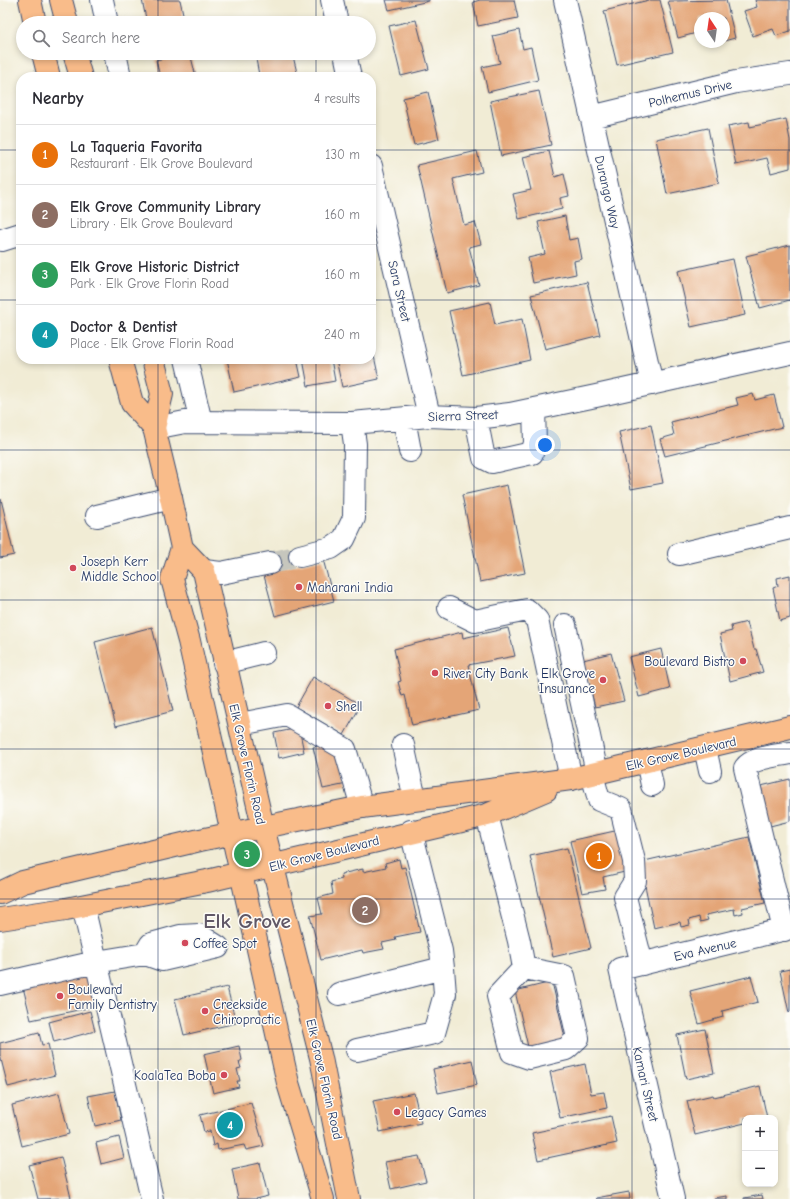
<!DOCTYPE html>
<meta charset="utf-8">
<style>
body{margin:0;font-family:"Comic Neue",sans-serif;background:#f2f2f3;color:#2b2b33}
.controls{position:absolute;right:12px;bottom:12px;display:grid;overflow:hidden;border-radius:8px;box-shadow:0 2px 6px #0003}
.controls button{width:36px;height:36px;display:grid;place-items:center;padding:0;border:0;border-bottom:1px solid #e1e1e2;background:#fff;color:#2b2b33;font:20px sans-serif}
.compass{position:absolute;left:694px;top:12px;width:36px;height:36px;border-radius:50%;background:#fff;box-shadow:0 2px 6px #0003;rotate:347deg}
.you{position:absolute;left:545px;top:445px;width:14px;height:14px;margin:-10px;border:3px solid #fff;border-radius:50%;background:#1a73e8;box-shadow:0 0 0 6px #1a73e833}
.badge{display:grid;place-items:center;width:26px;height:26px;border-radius:50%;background:#0b8043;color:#fff;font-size:13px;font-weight:700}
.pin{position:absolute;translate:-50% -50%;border:2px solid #fff;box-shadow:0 1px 4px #0006}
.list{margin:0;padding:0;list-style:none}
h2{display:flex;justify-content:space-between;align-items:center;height:52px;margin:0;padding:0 16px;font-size:17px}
h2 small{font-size:13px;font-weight:400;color:#7c7c81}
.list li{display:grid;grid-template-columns:26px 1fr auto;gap:12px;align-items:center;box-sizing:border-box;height:60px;padding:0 16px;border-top:1px solid #e1e1e2}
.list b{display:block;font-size:15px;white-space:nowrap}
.list p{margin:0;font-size:13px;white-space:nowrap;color:#7c7c81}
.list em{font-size:13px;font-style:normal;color:#7c7c81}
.icon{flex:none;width:22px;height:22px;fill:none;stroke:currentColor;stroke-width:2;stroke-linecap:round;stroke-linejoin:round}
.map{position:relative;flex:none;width:790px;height:1199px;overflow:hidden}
.search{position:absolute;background:#fff;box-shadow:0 2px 6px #0003;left:16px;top:16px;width:360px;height:44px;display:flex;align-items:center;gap:10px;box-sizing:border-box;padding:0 14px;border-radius:22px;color:#7c7c81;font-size:15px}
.panel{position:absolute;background:#fff;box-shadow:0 2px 6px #0003;left:16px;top:72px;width:360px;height:292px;border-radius:16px}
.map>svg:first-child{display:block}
.building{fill:#e4a577}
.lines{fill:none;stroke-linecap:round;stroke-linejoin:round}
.minor-tunnel{stroke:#c6c6bd;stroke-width:22;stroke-dasharray:22 11;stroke-linecap:butt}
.minor-casing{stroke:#3b4b70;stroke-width:24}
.major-casing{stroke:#3b4b70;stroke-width:24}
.minor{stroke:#fff;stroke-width:22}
.major{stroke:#f9bc8a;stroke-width:22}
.grid{fill:none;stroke:#1b2f5e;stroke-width:1;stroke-opacity:0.55}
.poi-dot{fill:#d1495b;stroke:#fdfcf7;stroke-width:1.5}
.labels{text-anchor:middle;stroke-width:3;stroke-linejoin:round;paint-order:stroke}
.street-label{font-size:13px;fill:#1b2f5e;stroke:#fdfcf7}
.poi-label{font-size:13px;fill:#1b2f5e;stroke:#fdfcf7;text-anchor:start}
.town-label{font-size:21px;font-weight:bold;fill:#615867;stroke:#fdfcf7}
</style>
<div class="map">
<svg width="790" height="1199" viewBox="0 0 790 1199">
<rect width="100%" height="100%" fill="#fdfcf7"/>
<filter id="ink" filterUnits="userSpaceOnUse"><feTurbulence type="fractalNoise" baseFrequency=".025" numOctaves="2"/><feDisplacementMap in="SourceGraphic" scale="8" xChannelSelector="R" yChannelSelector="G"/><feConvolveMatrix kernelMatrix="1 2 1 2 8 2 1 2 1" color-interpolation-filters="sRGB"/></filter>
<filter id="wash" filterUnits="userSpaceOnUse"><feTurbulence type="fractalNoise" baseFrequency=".012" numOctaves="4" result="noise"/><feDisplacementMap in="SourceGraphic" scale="16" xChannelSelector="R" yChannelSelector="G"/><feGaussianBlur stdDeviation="0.9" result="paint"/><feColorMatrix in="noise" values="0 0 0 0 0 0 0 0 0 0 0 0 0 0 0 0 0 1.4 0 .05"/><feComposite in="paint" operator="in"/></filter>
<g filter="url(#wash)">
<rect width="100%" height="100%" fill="#f1ecd5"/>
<g id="blocks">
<path class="building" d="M 142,0 L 180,0 L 185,23 L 147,23 Z
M 386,0 L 429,0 L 429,1 L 389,10 Z
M 480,0 L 514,0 L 518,18 L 478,26 L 473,2 Z
M 649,0 L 660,0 L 673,52 L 617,65 L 604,11 Z
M 726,0 L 735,38 L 724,41 L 724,18 L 700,18 L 700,32 L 678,38 L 668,1 Z
M 755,0 L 790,0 L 790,31 L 776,36 L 773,29 L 753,36 L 744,11 L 757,7 Z
M 416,20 L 429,69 L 401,76 L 389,26 Z
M 519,30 L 523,49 L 531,47 L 538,80 L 488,92 L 482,67 L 500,63 L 493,36 Z
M 187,53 L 190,53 L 196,77 L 160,77 L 156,60 Z
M 264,53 L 305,53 L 293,56 L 298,77 L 255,77 L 259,75 L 256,59 L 265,57 Z
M 539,91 L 551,145 L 501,156 L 490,101 Z
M 428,92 L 439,139 L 414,145 L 403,98 Z
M 786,119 L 790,140 L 790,168 L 771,173 L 767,158 L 736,165 L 728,126 L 749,122 L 750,127 Z
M 708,128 L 719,183 L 667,194 L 656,139 Z
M 477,151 L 482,172 L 453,179 L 464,225 L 475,222 L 481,244 L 469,247 L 479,285 L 447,293 L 417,165 Z
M 549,151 L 555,177 L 564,174 L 569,196 L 560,198 L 562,209 L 519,219 L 513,194 L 531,190 L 523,157 Z
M 565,216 L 569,240 L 578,238 L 582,259 L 574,261 L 576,274 L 533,283 L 528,258 L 545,254 L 538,222 Z
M 790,245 L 790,300 L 760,308 L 746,256 Z
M 733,259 L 745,315 L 691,327 L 678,271 Z
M 587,282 L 600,335 L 545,349 L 531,295 Z
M 490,302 L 495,325 L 522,319 L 530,360 L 463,375 L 449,311 Z
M 372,347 L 379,379 L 342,387 L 336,359 L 371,359 Z
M 227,359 L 297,359 L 301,377 L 234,392 Z
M 303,359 L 331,359 L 335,381 L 308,386 Z
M 753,394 L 755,400 L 774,395 L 782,427 L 665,456 L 660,439 L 674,435 L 671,422 L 738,405 L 736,398 Z
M 651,425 L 663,483 L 631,489 L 619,432 Z
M 507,485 L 525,573 L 480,582 L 462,495 Z
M 1,499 L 14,555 L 0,558 L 0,500 Z
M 323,559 L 334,601 L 275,616 L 263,572 Z
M 790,575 L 790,618 L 780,621 L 773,588 L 778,586 L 777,578 Z
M 747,622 L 754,649 L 756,649 L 763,672 L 730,681 L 720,634 L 732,631 L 731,626 Z
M 152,627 L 173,711 L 116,726 L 95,642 Z
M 508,628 L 515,656 L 468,665 L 479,710 L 412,725 L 405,695 L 402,696 L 398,682 L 401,681 L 394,649 L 462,632 L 463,638 Z
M 661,649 L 670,689 L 639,697 L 629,657 Z
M 611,653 L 624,701 L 595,707 L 583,660 Z
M 313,677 L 361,705 L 344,735 L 296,707 Z
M 299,728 L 304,752 L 279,758 L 274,733 Z
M 337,742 L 347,784 L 323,789 L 313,747 Z
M 790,779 L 790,821 L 770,826 L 761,786 Z
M 619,830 L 629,871 L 603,877 L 605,889 L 582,893 L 570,841 Z
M 749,837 L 765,903 L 742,908 L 743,913 L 735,915 L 734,909 L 706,915 L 708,920 L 700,922 L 699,917 L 689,920 L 690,925 L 681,927 L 680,922 L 654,928 L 640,862 Z
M 567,848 L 591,948 L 553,957 L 530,856 Z
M 399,859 L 401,868 L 405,867 L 420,932 L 395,937 L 396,940 L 382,943 L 384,949 L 363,953 L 362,950 L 321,960 L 310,916 L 322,914 L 318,898 L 333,894 L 331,882 L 342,879 L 341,874 L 363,869 L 363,872 L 386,867 L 385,863 Z
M 790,969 L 790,1012 L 789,1013 L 780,971 Z
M 88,973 L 97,1006 L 31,1020 L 23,987 Z
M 751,976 L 758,1002 L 722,1011 L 723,1017 L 699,1024 L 690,991 Z
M 552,982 L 566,1042 L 529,1051 L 515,991 Z
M 227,987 L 236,1023 L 184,1035 L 175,999 Z
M 90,1011 L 95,1031 L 54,1042 L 49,1022 Z
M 705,1029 L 714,1073 L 686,1079 L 677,1035 Z
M 39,1033 L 42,1045 L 48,1044 L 55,1075 L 8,1087 L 0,1055 L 0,1043 Z
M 239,1046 L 242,1060 L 239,1062 L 241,1068 L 237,1069 L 240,1081 L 237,1081 L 239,1087 L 213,1093 L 204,1054 Z
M 472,1060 L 477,1085 L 438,1093 L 433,1069 Z
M 585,1064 L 591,1094 L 604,1092 L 607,1108 L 560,1118 L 550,1072 Z
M 760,1086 L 767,1118 L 745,1118 L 745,1123 L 695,1135 L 687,1101 L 713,1095 L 714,1097 Z
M 115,1091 L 121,1120 L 95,1126 L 88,1096 Z
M 59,1093 L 69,1134 L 22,1146 L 12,1105 Z
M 414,1093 L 421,1123 L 380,1132 L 373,1101 Z
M 251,1103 L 264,1146 L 246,1150 L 244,1145 L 218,1150 L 217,1144 L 213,1146 L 210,1131 L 204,1132 L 200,1115 Z
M 611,1116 L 617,1143 L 538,1160 L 532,1133 Z
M 119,1137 L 124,1158 L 101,1164 L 96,1143 Z
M 419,1156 L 426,1181 L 391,1189 L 385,1162 Z
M 61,1157 L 71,1198 L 38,1199 L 29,1165 Z
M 260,1163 L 268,1196 L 255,1199 L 238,1199 L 232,1169 Z
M 629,1192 L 630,1199 L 596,1199 L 596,1198 Z
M 762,1195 L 763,1199 L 744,1199 L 744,1198 Z
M 727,1196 L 727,1199 L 714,1199 L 714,1198 Z"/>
</g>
</g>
<g filter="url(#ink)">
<use href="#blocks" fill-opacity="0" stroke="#3b4b70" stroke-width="1"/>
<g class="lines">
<path class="minor-tunnel" d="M 270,563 L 300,556"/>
<defs>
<path id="minor" d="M 102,0 L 107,23
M 332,0 L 337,23
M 565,0 L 652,384
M 115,53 L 120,77
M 345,53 L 350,77
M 591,117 L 736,82 L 790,74
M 371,166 L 429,416
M 2,240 L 21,234
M 186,359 L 201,422
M 476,418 L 484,458 L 492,462 L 532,453 L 535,443 L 534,409
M 404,419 L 410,451
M 154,428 L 185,422 L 352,423 L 429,416 L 476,418 L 510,414 L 596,396 L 790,353
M 97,516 L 171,498
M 679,554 L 790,528
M 300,556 L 331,548 L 344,539 L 354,518 L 355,444 L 352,423
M 204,571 L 221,573 L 270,563
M 449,608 L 475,621 L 527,610 L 537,620 L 571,779
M 565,625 L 597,773
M 224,663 L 264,653
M 240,724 L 287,715 L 345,749 L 362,807
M 403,745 L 415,799
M 705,748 L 710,771
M 647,761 L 652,785
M 592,774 L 599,800 L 621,809 L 634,861 L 635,881 L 625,897 L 642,964
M 487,815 L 519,941 L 524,968 L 498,996 L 512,1052 L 529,1058 L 566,1049 L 578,1038 L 564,976 L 524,968
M 83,906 L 152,1199
M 784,930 L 745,768 C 753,757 777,756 790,753
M 145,954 L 151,944 L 180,936 L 199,935 L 218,947
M 0,984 L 96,962 L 145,954 L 162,960 L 218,947
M 339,994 L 443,968
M 357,1050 L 434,1033 L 445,994 L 443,968 L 441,951 L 411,831
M 673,1199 L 620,969 L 790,928"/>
<path id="major" d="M 30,0 L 35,23
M 61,0 L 67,23
M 43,53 L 49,77
M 74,53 L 81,77
M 120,359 L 132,403 L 154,428 L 171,498 L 182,548 L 172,579 L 189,641 L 288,1083 L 323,1199
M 153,359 L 162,394 L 154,428
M 182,548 L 204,571 L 263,827 L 321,1058 L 349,1199
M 0,893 L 23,882 L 200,840 L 362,807 L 571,779 L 790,727
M 0,919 L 66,909 L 207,881 L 487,815 L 546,790"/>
</defs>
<use href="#minor" class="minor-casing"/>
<use href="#major" class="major-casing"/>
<use href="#minor" class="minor"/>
<use href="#major" class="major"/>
</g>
</g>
<path class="grid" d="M 158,0 L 158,23M 316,0 L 316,23M 474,0 L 474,1199M 632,0 L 632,1199M 158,53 L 158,77M 316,53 L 316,77M 0,150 L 21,150M 371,150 L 790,150M 0,300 L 21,300M 371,300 L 790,300M 158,359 L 158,1199M 316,359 L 316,1199M 0,450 L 790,450M 0,600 L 790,600M 0,749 L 790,749M 0,899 L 790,899M 0,1049 L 790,1049"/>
<g class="poi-dot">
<circle cx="73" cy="568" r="4"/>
<circle cx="299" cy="587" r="4"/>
<circle cx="743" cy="661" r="4"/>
<circle cx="435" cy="673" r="4"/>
<circle cx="603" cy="680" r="4"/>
<circle cx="328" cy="706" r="4"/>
<circle cx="185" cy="943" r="4"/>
<circle cx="60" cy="996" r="4"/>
<circle cx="205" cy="1011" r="4"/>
<circle cx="224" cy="1075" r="4"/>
<circle cx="397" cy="1112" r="4"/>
</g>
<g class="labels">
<g class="street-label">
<text transform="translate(690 93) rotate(-13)" y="5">Polhemus Drive</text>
<text transform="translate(608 192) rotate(77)" y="5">Durango Way</text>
<text transform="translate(400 291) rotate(77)" y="5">Sara Street</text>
<text transform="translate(463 415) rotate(-2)" y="5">Sierra Street</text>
<text transform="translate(681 753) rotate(-13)" y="5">Elk Grove Boulevard</text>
<text transform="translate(248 764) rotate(77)" y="5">Elk Grove Florin Road</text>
<text transform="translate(324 853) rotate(-14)" y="5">Elk Grove Boulevard</text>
<text transform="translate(705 949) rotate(-13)" y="5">Eva Avenue</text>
<text transform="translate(325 1079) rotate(77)" y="5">Elk Grove Florin Road</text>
<text transform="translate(646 1084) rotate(77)" y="5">Kamari Street</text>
</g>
<g class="poi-label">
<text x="81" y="566">Joseph Kerr<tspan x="81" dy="15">Middle School</tspan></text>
<text x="307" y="592">Maharani India</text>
<text x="735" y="666" text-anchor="end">Boulevard Bistro</text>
<text x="443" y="678">River City Bank</text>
<text x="595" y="678" text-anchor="end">Elk Grove<tspan x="595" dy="15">Insurance</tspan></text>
<text x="336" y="711">Shell</text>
<text x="193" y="948">Coffee Spot</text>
<text x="68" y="994">Boulevard<tspan x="68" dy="15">Family Dentistry</tspan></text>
<text x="213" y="1009">Creekside<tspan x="213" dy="15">Chiropractic</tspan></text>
<text x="216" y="1080" text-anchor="end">KoalaTea Boba</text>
<text x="405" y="1117">Legacy Games</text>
</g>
<g class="town-label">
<text x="247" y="928">Elk Grove</text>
</g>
</g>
</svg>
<div class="controls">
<button>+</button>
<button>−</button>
</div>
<svg class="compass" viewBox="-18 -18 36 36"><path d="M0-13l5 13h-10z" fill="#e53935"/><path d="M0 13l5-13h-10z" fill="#7c7c81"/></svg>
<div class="you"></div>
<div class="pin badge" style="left:599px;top:856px;background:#e8710a">1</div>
<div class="pin badge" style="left:365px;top:910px;background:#8d6e63">2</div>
<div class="pin badge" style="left:247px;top:854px;background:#2e9e5b">3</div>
<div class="pin badge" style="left:230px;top:1125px;background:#0f9aa8">4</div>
<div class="search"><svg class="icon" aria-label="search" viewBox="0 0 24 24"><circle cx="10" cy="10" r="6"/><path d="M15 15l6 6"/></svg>Search here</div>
<section class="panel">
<h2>Nearby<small>4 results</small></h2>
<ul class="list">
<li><span class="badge" style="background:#e8710a">1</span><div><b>La Taqueria Favorita</b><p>Restaurant · Elk Grove Boulevard</p></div><em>130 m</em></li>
<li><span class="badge" style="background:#8d6e63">2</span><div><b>Elk Grove Community Library</b><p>Library · Elk Grove Boulevard</p></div><em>160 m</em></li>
<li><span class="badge" style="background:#2e9e5b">3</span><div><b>Elk Grove Historic District</b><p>Park · Elk Grove Florin Road</p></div><em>160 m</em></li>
<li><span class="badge" style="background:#0f9aa8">4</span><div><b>Doctor &amp; Dentist</b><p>Place · Elk Grove Florin Road</p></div><em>240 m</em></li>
</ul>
</section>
</div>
